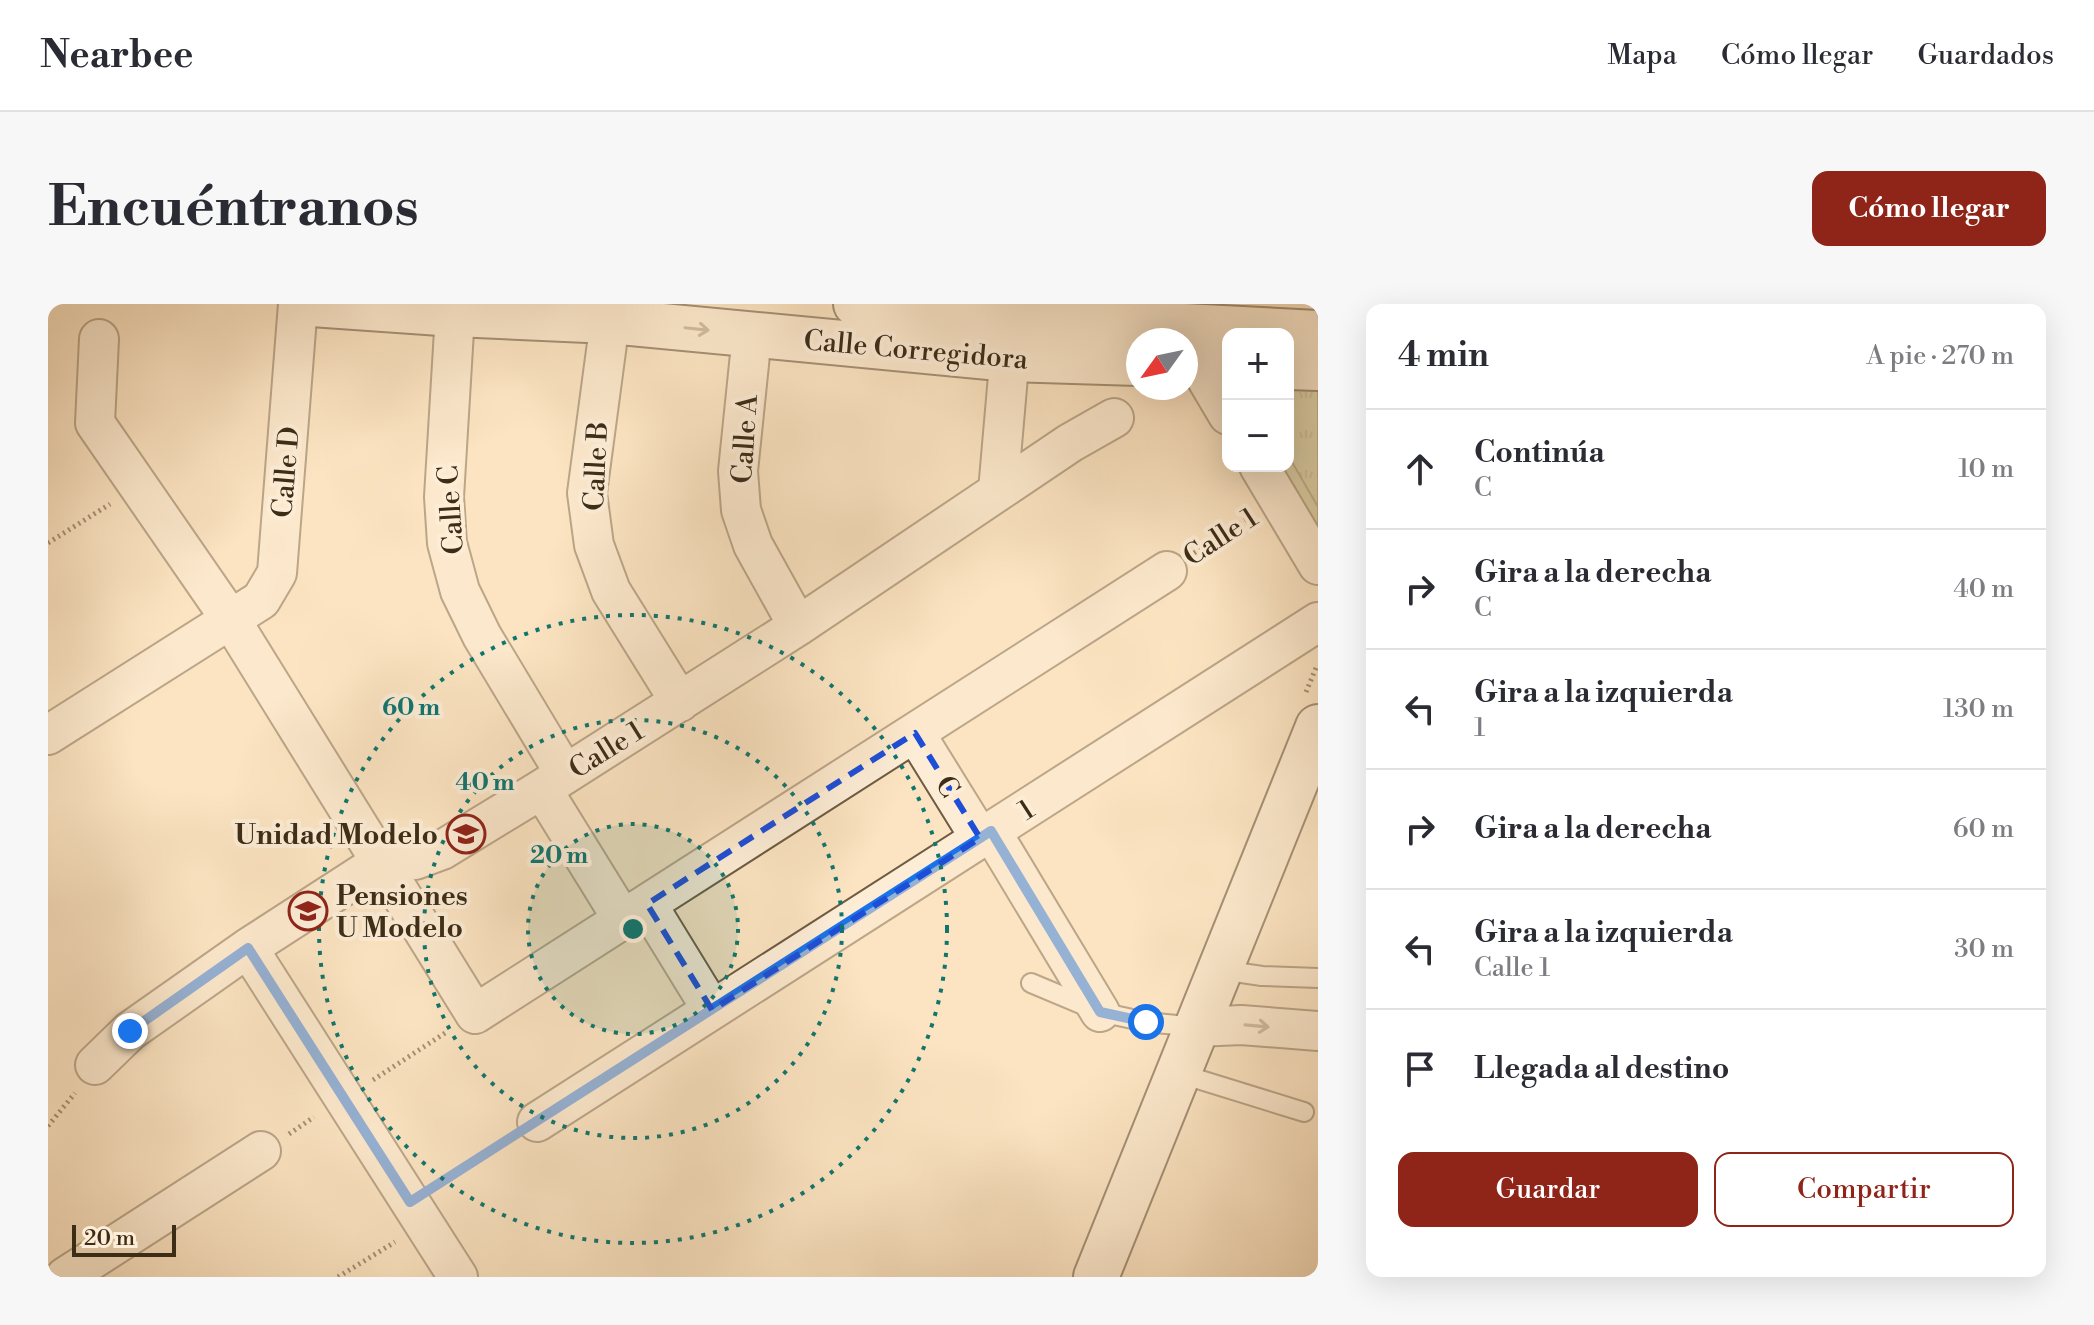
<!DOCTYPE html>
<html lang="es">
<meta charset="utf-8">
<style>
body{margin:0;font-family:"Libre Bodoni",serif;background:#f7f7f7;color:#2b2b33}
.controls{position:absolute;right:24px;top:24px;display:grid;overflow:hidden;border-radius:16px;box-shadow:0 8px 32px #0002}
.controls button{width:72px;height:72px;display:grid;place-items:center;padding:0;border:0;border-bottom:2px solid #e1e1e2;background:#fff;color:#2b2b33;font:40px sans-serif}
.compass{position:absolute;left:1078px;top:24px;width:72px;height:72px;border-radius:50%;background:#fff;box-shadow:0 8px 32px #0002;rotate:237deg}
.scale{position:absolute;left:24px;bottom:20px;width:104px;box-sizing:border-box;padding-left:8px;border:4px solid #3d2d17;border-top:0;font-size:22px;line-height:28px;white-space:nowrap;color:#3d2d17;-webkit-text-stroke:6px #fdedd7;paint-order:stroke}
.stop{position:absolute;width:24px;height:24px;margin:-18px;border:6px solid #1a73e8;border-radius:50%;background:#fff}
.stop.end{background:#1a73e8;border-color:#fff;box-shadow:0 2px 8px #0008}
.list{margin:0;padding:0;list-style:none}
h2{display:flex;justify-content:space-between;align-items:center;height:104px;margin:0;padding:0 32px;font-size:34px}
h2 small{font-size:26px;font-weight:400;color:#7c7c81}
.list li{display:grid;grid-template-columns:52px 1fr auto;gap:24px;align-items:center;box-sizing:border-box;height:120px;padding:0 32px;border-top:2px solid #e1e1e2}
.list b{display:block;font-size:30px;white-space:nowrap}
.list p{margin:0;font-size:26px;white-space:nowrap;color:#7c7c81}
.list em{font-size:26px;font-style:normal;color:#7c7c81}
.actions{display:flex;gap:16px;padding:24px 32px}
.actions a{flex:1;padding:18px 0;border:2px solid #8f2418;border-radius:16px;text-align:center;font-size:28px;color:#8f2418}
.actions .main{background:#8f2418;color:#fff}
.icon{flex:none;width:44px;height:44px;fill:none;stroke:currentColor;stroke-width:2;stroke-linecap:round;stroke-linejoin:round}
.map{position:relative;flex:none;width:1270px;height:973px;overflow:hidden;border-radius:16px}
header{display:flex;align-items:center;gap:48px;box-sizing:border-box;height:112px;padding:0 40px;background:#fff;border-bottom:2px solid #e1e1e2}
header strong{font-size:38px}
nav{display:flex;gap:44px;margin-inline-start:auto;font-size:28px}
.intro{display:flex;align-items:center;justify-content:space-between;box-sizing:border-box;height:192px;padding:0 48px}
h1{margin:0;font-size:56px}
.button{padding:20px 36px;border-radius:16px;background:#8f2418;color:#fff;font-size:28px;font-weight:700}
main{display:flex;gap:48px;padding:0 48px}
aside{flex:1;background:#fff;border-radius:16px;box-shadow:0 8px 32px #0002}
.map>svg:first-child{display:block}
.grass{fill:url(#grass-tufts);stroke:#7e7855;stroke-width:2}
.garden{fill:#c0c493;stroke:#7e7855;stroke-width:2}
.lines{fill:none;stroke-linecap:round;stroke-linejoin:round}
.lane-casing{stroke:#6d5b42;stroke-width:22}
.street-casing{stroke:#6d5b42;stroke-width:42}
.secondary-casing{stroke:#3d2d17;stroke-width:48}
.path{stroke:#3d2d17;stroke-width:5;stroke-dasharray:2 4;stroke-linecap:butt}
.lane{stroke:#fdedd7;stroke-width:18}
.street{stroke:#fdedd7;stroke-width:38}
.secondary{stroke:#fdedd7;stroke-width:44}
.oneway{stroke:#9d8d77}
.route{stroke:#1a73e8;stroke-width:10}
.marked{fill:none;stroke:#1d4ed8;stroke-width:6;stroke-dasharray:16 10;stroke-linejoin:round}
.ring{fill:none;stroke:#0f766e;stroke-width:4;stroke-dasharray:4 8}
.labels{text-anchor:middle;stroke-width:8;stroke-linejoin:round;paint-order:stroke}
.street-label{font-size:28px;fill:#3d2d17;stroke:#fdedd7}
.poi-label{font-size:28px;font-weight:bold;fill:#3d2d17;stroke:#fdedd7;text-anchor:end}
.centre{fill:#0f766e;stroke:#fdedd7;stroke-width:4}
.ring-label{font-size:24px;text-anchor:middle;font-weight:bold;fill:#0f766e;stroke:#fdedd7;stroke-width:8;stroke-linejoin:round;paint-order:stroke}
</style>
<header>
<strong>Nearbee</strong>
<nav><a>Mapa</a><a>Cómo llegar</a><a>Guardados</a></nav>
</header>
<div class="intro"><h1>Encuéntranos</h1><a class="button">Cómo llegar</a></div>
<main>
<div class="map">
<svg width="1270" height="973" viewBox="0 0 1270 973">
<defs>
<pattern id="grass-tufts" width="24" height="20" patternUnits="userSpaceOnUse" patternTransform="scale(2)"><rect width="24" height="20" fill="#c0c493"/><path d="M3 7l-1-3M5 7V3M7 7l1-3M15 17l-1-3M17 17v-4M19 17l1-3" fill="none" stroke="#9da077"/></pattern>
</defs>
<rect width="100%" height="100%" fill="#fce4c2"/>
<filter id="stains"><feTurbulence type="fractalNoise" baseFrequency=".0025" numOctaves="4"/><feColorMatrix values="0 0 0 0 .2 0 0 0 0 .09 0 0 0 0 .02 0 0 0 .5 -.17"/></filter>
<radialGradient id="worn" r=".72"><stop offset=".6" stop-color="#630" stop-opacity="0"/><stop offset="1" stop-color="#630" stop-opacity=".3"/></radialGradient>
<path class="grass" d="M 1240,81 L 1270,84 L 1270,251 L 1240,162 Z"/>
<path class="garden" d="M 1240,151 L 1270,203 L 1270,230 L 1230,162 L 1240,162 Z"/>
<g class="lines">
<defs>
<path id="lane" d="M 1173,666 L 1214,672 L 1270,674
M 983,679 L 1052,708 L 1098,718 L 1149,723
M 1130,769 L 1256,808"/>
<path id="street" d="M 563,0 L 562,17 L 539,189 L 546,241 L 563,287 L 632,398
M 407,10 L 396,193 L 399,239 L 412,287 L 434,332 L 517,470
M 704,31 L 690,167 L 693,206 L 705,241 L 750,322
M 51,35 L 47,119 L 183,316 L 427,710 L 1119,267
M 1150,38 L 1151,62 L 1180,111
M 1211,162 L 1270,261
M 950,187 L 964,26
M 867,429 L 932,534
M 0,431 L 213,296 L 229,269 L 250,0
M 494,485 L 575,616
M 943,527 L 1052,708
M 599,600 L 664,706
M 200,644 L 410,973
M 1149,723 L 1193,721 L 1270,727
M 47,761 L 82,727 L 200,644 L 333,558 L 367,556 L 394,546 L 494,485 L 750,322 L 1022,139 L 1066,114
M 489,818 L 1270,318
M 17,973 L 213,847"/>
<path id="secondary" d="M 264,0 L 407,10 L 562,17 L 962,55 L 1090,59
M 808,0 L 965,13 L 1270,29
M 1138,61 L 1180,62
M 1240,63 L 1270,64
M 1048,973 L 1270,423"/>
</defs>
<use href="#lane" class="lane-casing"/>
<use href="#street" class="street-casing"/>
<use href="#secondary" class="secondary-casing"/>
<path class="path" d="M 0,239 L 62,200
M 1146,249 L 1202,213
M 1258,388 L 1268,364
M 325,776 L 397,729
M 0,822 L 27,789
M 241,830 L 266,813
M 390,880 L 460,837
M 290,973 L 347,938"/>
<use href="#lane" class="lane"/>
<use href="#street" class="street"/>
<use href="#secondary" class="secondary"/>
</g>
<defs><path id="oneway-shaft" d="M-6 0H5M1.5-3L5.5 0L1.5 3" fill="none" stroke-width="1.6" stroke-linecap="round" stroke-linejoin="round" transform="scale(2)"/></defs>
<g class="oneway">
<use href="#oneway-shaft" transform="translate(649 25) rotate(6)"/>
<use href="#oneway-shaft" transform="translate(1209 722) rotate(5)"/>
</g>
<g class="lines">
<path class="route" d="M 82,727 L 200,644 L 362,898 L 943,527 L 1052,708 L 1098,718"/>
</g>
<path d="M0 0H1270V973H0ZM 867,429 L 932,534 L 664,706 L 599,600 Z" fill="#fce4c2" fill-opacity=".55" fill-rule="evenodd"/>
<path class="marked" d="M 867,429 L 932,534 L 664,706 L 599,600 Z"/>
<circle cx="585" cy="625" r="105" fill="#0f766e" fill-opacity=".12"/>
<g class="ring">
<circle cx="585" cy="625" r="105"/>
<circle cx="585" cy="625" r="209"/>
<circle cx="585" cy="625" r="314"/>
</g>
<defs>
<symbol id="school-ring" viewBox="-11 -11 22 22"><circle r="9.5" fill="#fdedd7" stroke="#8f2418" stroke-width="1.5"/><path d="M0-5L7-2L0 1L-7-2ZM-4 1L0 2.5L4 1V4Q0 6-4 4Z" fill="#8f2418"/></symbol>
</defs>
<g fill-rule="evenodd">
<use href="#school-ring" x="396" y="508" width="44" height="44"/>
<use href="#school-ring" x="238" y="585" width="44" height="44"/>
</g>
<g class="labels">
<g class="street-label">
<text transform="translate(868 45) rotate(5)" y="10">Calle Corregidora</text>
<text transform="translate(696 135) rotate(-86)" y="10">Calle A</text>
<text transform="translate(547 162) rotate(-87)" y="10">Calle B</text>
<text transform="translate(237 168) rotate(-85)" y="10">Calle D</text>
<text transform="translate(402 206) rotate(-94)" y="10">Calle C</text>
<text transform="translate(1172 232) rotate(-33)" y="10">Calle 1</text>
<text transform="translate(558 445) rotate(-32)" y="10">Calle 1</text>
<text transform="translate(900 482) rotate(58)" y="10">C</text>
<text transform="translate(978 505) rotate(-33)" y="10">1</text>
</g>
<g class="poi-label">
<text x="390" y="540">Unidad Modelo</text>
<text x="288" y="601" text-anchor="start">Pensiones<tspan x="288" dy="32">U Modelo</tspan></text>
</g>
</g>
<circle cx="585" cy="625" r="12" class="centre"/>
<g class="ring-label">
<text x="363" y="411">60 m</text>
<text x="437" y="486">40 m</text>
<text x="511" y="559">20 m</text>
</g>
<rect width="100%" height="100%" filter="url(#stains)"/>
<rect width="100%" height="100%" fill="url(#worn)"/>
</svg>
<div class="controls">
<button>+</button>
<button>−</button>
</div>
<svg class="compass" viewBox="-18 -18 36 36"><path d="M0-13l5 13h-10z" fill="#e53935"/><path d="M0 13l5-13h-10z" fill="#7c7c81"/></svg>
<div class="scale">20 m</div>
<div class="stop" style="left:1098px;top:718px"></div>
<div class="stop end" style="left:82px;top:727px"></div>
</div>
<aside>
<h2>4 min<small>A pie · 270 m</small></h2>
<ul class="list">
<li><svg class="icon" aria-label="ahead" viewBox="0 0 24 24"><path d="M12 20V5M6 11l6-6 6 6"/></svg><div><b>Continúa</b><p>C</p></div><em>10 m</em></li>
<li><svg class="icon" aria-label="right" viewBox="0 0 24 24"><path d="M7 20v-9h11M14 6l5 5-5 5"/></svg><div><b>Gira a la derecha</b><p>C</p></div><em>40 m</em></li>
<li><svg class="icon" aria-label="left" viewBox="0 0 24 24"><path d="M17 20v-9H6M10 6l-5 5 5 5"/></svg><div><b>Gira a la izquierda</b><p>1</p></div><em>130 m</em></li>
<li><svg class="icon" aria-label="right" viewBox="0 0 24 24"><path d="M7 20v-9h11M14 6l5 5-5 5"/></svg><div><b>Gira a la derecha</b></div><em>60 m</em></li>
<li><svg class="icon" aria-label="left" viewBox="0 0 24 24"><path d="M17 20v-9H6M10 6l-5 5 5 5"/></svg><div><b>Gira a la izquierda</b><p>Calle 1</p></div><em>30 m</em></li>
<li><svg class="icon" aria-label="arrive" viewBox="0 0 24 24"><path d="M6 21V4h12l-3 4 3 4H6"/></svg><div><b>Llegada al destino</b></div></li>
</ul>
<div class="actions"><a class="main">Guardar</a><a>Compartir</a></div>
</aside>
</main>
